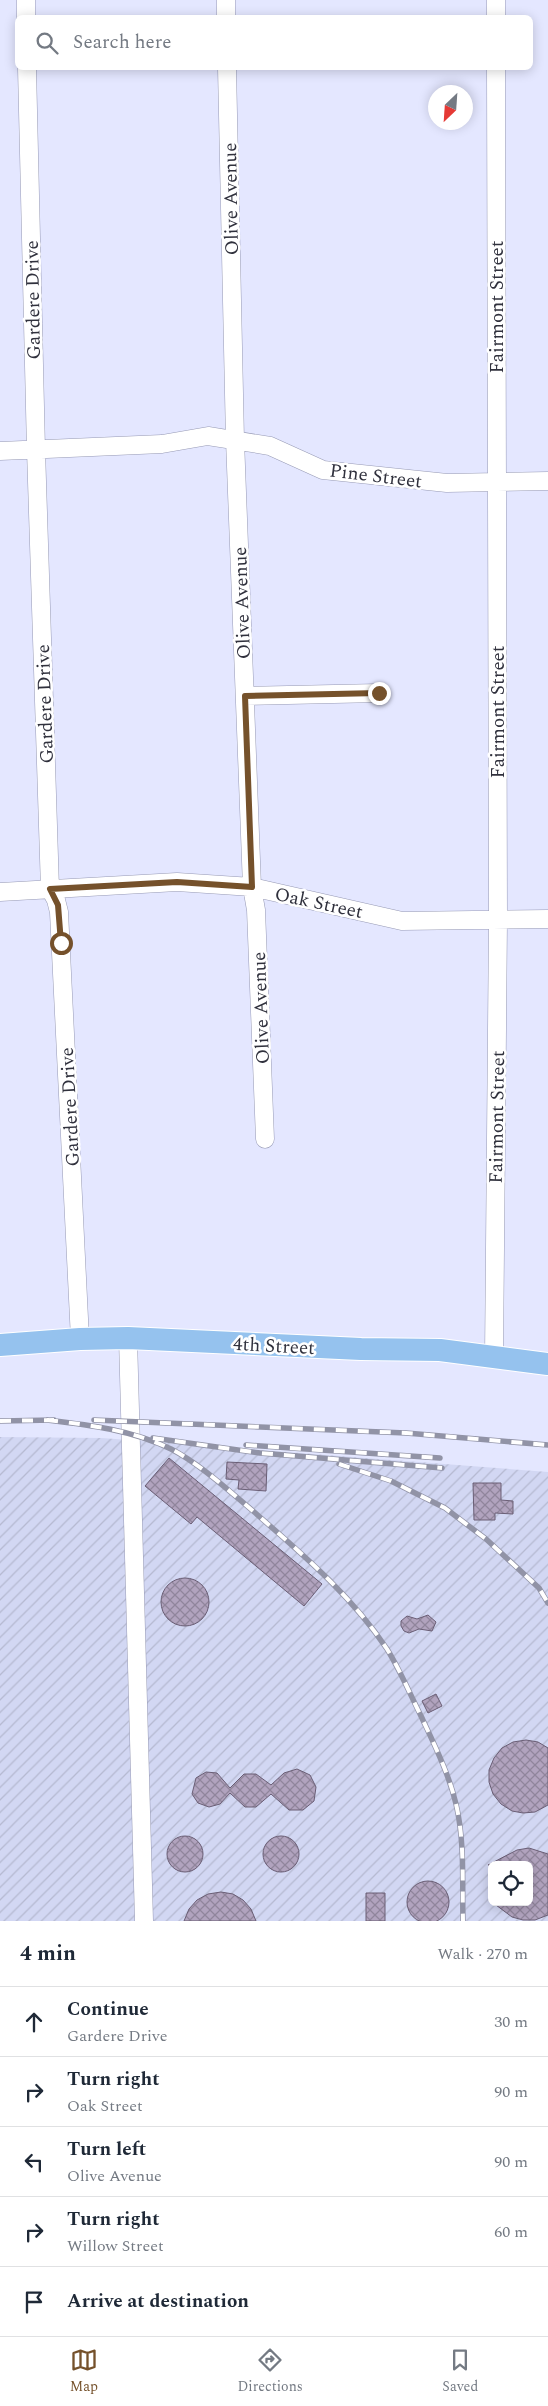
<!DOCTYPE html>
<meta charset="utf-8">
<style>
body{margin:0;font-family:Spectral,serif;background:#f6f6f7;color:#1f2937}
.controls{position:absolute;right:15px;bottom:15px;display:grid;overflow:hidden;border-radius:8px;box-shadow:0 2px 12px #0003}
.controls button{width:45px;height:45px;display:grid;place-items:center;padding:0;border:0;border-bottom:1px solid #e0e1e3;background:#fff;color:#1f2937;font:25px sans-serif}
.compass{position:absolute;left:428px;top:85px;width:45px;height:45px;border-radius:50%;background:#fff;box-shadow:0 2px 12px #0003;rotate:205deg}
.stop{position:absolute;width:15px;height:15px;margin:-11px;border:4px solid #75512b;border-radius:50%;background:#fff}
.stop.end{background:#75512b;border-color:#fff;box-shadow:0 1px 5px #0008}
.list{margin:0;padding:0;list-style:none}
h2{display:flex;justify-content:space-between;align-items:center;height:65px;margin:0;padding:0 20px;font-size:21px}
h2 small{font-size:16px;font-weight:400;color:#747a83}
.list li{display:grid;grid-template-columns:32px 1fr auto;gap:15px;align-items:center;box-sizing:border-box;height:70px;padding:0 20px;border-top:1px solid #e0e1e3}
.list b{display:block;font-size:19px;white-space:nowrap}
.list p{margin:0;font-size:16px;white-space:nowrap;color:#747a83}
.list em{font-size:16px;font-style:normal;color:#747a83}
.icon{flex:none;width:28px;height:28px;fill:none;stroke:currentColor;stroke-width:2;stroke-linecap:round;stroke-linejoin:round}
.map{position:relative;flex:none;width:548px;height:1921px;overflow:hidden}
.search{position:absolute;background:#fff;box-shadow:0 2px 12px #0003;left:15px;right:15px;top:15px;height:55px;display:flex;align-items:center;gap:12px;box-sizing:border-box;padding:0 18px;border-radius:8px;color:#747a83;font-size:19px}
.sheet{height:415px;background:#fff}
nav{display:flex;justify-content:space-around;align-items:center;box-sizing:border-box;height:70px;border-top:1px solid #e0e1e3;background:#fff;font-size:14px;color:#747a83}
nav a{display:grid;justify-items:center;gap:2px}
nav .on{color:#75512b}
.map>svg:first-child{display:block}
.industrial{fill:url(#industrial-furrows);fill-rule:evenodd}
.building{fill:url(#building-cross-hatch);stroke:#6a5e75}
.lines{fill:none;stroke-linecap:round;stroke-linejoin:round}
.minor-casing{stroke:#979ab5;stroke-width:19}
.major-casing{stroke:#fff;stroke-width:24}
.minor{stroke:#fff;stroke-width:18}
.major{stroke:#95c2ee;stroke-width:22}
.rail-casing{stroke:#9193a6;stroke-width:5.5}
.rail{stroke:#fff;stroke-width:4;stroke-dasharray:11;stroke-linecap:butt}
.route{stroke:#75512b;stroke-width:6}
.labels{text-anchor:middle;stroke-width:5;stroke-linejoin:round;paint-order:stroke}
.street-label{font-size:19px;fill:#30313d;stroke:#fff}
</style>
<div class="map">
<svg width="548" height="1921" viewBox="0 0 548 1921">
<defs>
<pattern id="industrial-furrows" width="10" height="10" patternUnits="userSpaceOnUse" patternTransform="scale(1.25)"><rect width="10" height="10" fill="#d2d7f3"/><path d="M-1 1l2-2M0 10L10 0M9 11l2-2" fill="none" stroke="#b5b9d1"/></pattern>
<pattern id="building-cross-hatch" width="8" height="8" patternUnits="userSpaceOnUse" patternTransform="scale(1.25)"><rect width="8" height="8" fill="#b1a3be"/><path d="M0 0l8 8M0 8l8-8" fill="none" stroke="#90859c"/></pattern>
</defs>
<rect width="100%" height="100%" fill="#e4e7ff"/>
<path class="industrial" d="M 0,1437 L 102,1438 L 548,1472 L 548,1921 L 0,1921 ZM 492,1865 L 529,1865 L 529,1902 L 492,1902 Z"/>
<path class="building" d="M 169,1458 L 322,1584 L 304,1606 L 197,1517 L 191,1524 L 145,1486 Z
M 227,1462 L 267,1464 L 266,1491 L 238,1489 L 239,1480 L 226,1479 Z
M 473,1483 L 501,1483 L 501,1500 L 513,1501 L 513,1514 L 495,1513 L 495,1520 L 474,1520 Z
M161 1602a24 24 0 1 1 48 0a24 24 0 1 1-48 0Z
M 428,1615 L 436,1622 L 432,1631 L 419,1629 L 409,1633 L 404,1631 L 401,1626 L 401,1621 L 407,1616 L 417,1619 Z
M 436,1694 L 442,1706 L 428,1713 L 422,1701 Z
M 526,1740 L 538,1742 L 548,1748 L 548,1805 L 535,1812 L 523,1813 L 512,1811 L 501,1804 L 493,1794 L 489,1782 L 489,1770 L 494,1758 L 502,1748 L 513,1742 Z
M 297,1769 L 310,1775 L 316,1787 L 314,1801 L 303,1810 L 289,1810 L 271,1794 L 256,1807 L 245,1807 L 230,1793 L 220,1804 L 209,1807 L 198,1803 L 192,1794 L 196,1778 L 206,1772 L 217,1773 L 230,1788 L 244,1774 L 256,1774 L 271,1785 L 284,1773 Z
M263 1854a18 18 0 1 1 36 0a18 18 0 1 1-36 0Z
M167 1854a18 18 0 1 1 36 0a18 18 0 1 1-36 0Z
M 529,1848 L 548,1854 L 548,1915 L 535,1920 L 523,1920 L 512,1917 L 492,1902 L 529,1902 L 529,1865 L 488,1865 L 517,1850 Z
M407 1902a21 21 0 1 1 42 0a21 21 0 1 1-42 0Z
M 221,1892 L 233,1894 L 243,1900 L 251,1909 L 256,1921 L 184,1921 L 189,1909 L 197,1900 L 208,1894 Z
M 366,1893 L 385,1893 L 385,1921 L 366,1921 Z"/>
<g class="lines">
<defs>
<path id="minor" d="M 26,0 L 26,18
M 226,0 L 226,18
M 496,18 L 496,0
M 27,68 L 36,450 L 50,889 L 56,900 L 59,912 L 80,1339
M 227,68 L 235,440 L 252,887 L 256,910 L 265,1139
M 0,451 L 162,444 L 208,436 L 270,446 L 323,470 L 447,483 L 548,481
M 245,696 L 379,693
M 0,892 L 177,882 L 252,887 L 402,921 L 548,919
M 128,1338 L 144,1921
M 494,1357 L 498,920 L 496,68"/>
<path id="major" d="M 0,1345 L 80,1339 L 128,1338 L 361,1349 L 440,1350 L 548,1364"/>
</defs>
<use href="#minor" class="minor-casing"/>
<use href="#major" class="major-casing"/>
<use href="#minor" class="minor"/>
<use href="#major" class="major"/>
<defs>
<path id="rail" d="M 47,1420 C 90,1425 132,1430 171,1449 C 200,1464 228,1490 253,1511 C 301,1553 351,1595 387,1649 C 400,1670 410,1694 421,1716 C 434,1744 449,1774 456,1804 C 465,1842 462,1882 463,1921
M 94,1420 L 406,1433 L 548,1445
M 0,1421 L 54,1420
M 153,1438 L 260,1453 L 442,1468
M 246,1445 L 440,1458
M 339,1464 L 391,1481 L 445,1508 L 486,1539 L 539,1588 L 548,1603"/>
</defs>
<use href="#rail" class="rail-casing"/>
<use href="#rail" class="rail"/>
</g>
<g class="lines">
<path class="route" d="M 61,943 L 58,905 L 50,889 L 177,882 L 252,887 L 245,696 L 379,693"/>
</g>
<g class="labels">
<g class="street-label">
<text transform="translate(230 199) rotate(-91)" y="7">Olive Avenue</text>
<text transform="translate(32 300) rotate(-91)" y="7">Gardere Drive</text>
<text transform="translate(496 307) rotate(-90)" y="7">Fairmont Street</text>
<text transform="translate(376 475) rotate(7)" y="7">Pine Street</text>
<text transform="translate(241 603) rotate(-92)" y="7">Olive Avenue</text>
<text transform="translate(44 704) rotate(-92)" y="7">Gardere Drive</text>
<text transform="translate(497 712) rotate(-90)" y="7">Fairmont Street</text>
<text transform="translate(319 902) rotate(12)" y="7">Oak Street</text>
<text transform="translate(260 1008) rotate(-92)" y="7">Olive Avenue</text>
<text transform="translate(69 1107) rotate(-93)" y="7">Gardere Drive</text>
<text transform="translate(496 1117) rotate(-89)" y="7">Fairmont Street</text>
<text transform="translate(274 1345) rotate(3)" y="7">4th Street</text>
</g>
</g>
</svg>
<div class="controls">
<button><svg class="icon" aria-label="locate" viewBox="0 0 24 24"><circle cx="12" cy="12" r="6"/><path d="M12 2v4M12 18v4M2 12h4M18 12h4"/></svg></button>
</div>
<svg class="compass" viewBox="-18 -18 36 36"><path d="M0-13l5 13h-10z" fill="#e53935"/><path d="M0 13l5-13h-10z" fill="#747a83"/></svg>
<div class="stop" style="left:61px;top:943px"></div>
<div class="stop end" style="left:379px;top:693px"></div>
<div class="search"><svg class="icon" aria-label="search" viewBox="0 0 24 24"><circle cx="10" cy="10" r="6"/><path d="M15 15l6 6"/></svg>Search here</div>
</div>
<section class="sheet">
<h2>4 min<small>Walk · 270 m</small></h2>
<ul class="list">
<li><svg class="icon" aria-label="ahead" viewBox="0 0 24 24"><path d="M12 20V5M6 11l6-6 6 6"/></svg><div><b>Continue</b><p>Gardere Drive</p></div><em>30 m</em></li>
<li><svg class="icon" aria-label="right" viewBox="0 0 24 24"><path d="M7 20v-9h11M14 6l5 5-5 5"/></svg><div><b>Turn right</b><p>Oak Street</p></div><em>90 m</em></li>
<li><svg class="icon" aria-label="left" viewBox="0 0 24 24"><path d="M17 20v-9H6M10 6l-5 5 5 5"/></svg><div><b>Turn left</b><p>Olive Avenue</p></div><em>90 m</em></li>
<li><svg class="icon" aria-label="right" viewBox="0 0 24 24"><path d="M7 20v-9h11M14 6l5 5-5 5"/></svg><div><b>Turn right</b><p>Willow Street</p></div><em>60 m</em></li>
<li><svg class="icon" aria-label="arrive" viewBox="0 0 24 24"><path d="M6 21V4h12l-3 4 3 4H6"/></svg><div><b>Arrive at destination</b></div></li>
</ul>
</section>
<nav>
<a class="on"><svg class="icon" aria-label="map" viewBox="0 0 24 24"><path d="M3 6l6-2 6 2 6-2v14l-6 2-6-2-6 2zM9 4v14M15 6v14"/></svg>Map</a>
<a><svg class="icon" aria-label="directions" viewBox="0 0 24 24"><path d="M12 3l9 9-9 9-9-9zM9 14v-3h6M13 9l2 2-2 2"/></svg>Directions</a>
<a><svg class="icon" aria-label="saved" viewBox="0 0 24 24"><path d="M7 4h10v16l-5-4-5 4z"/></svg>Saved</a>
</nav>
